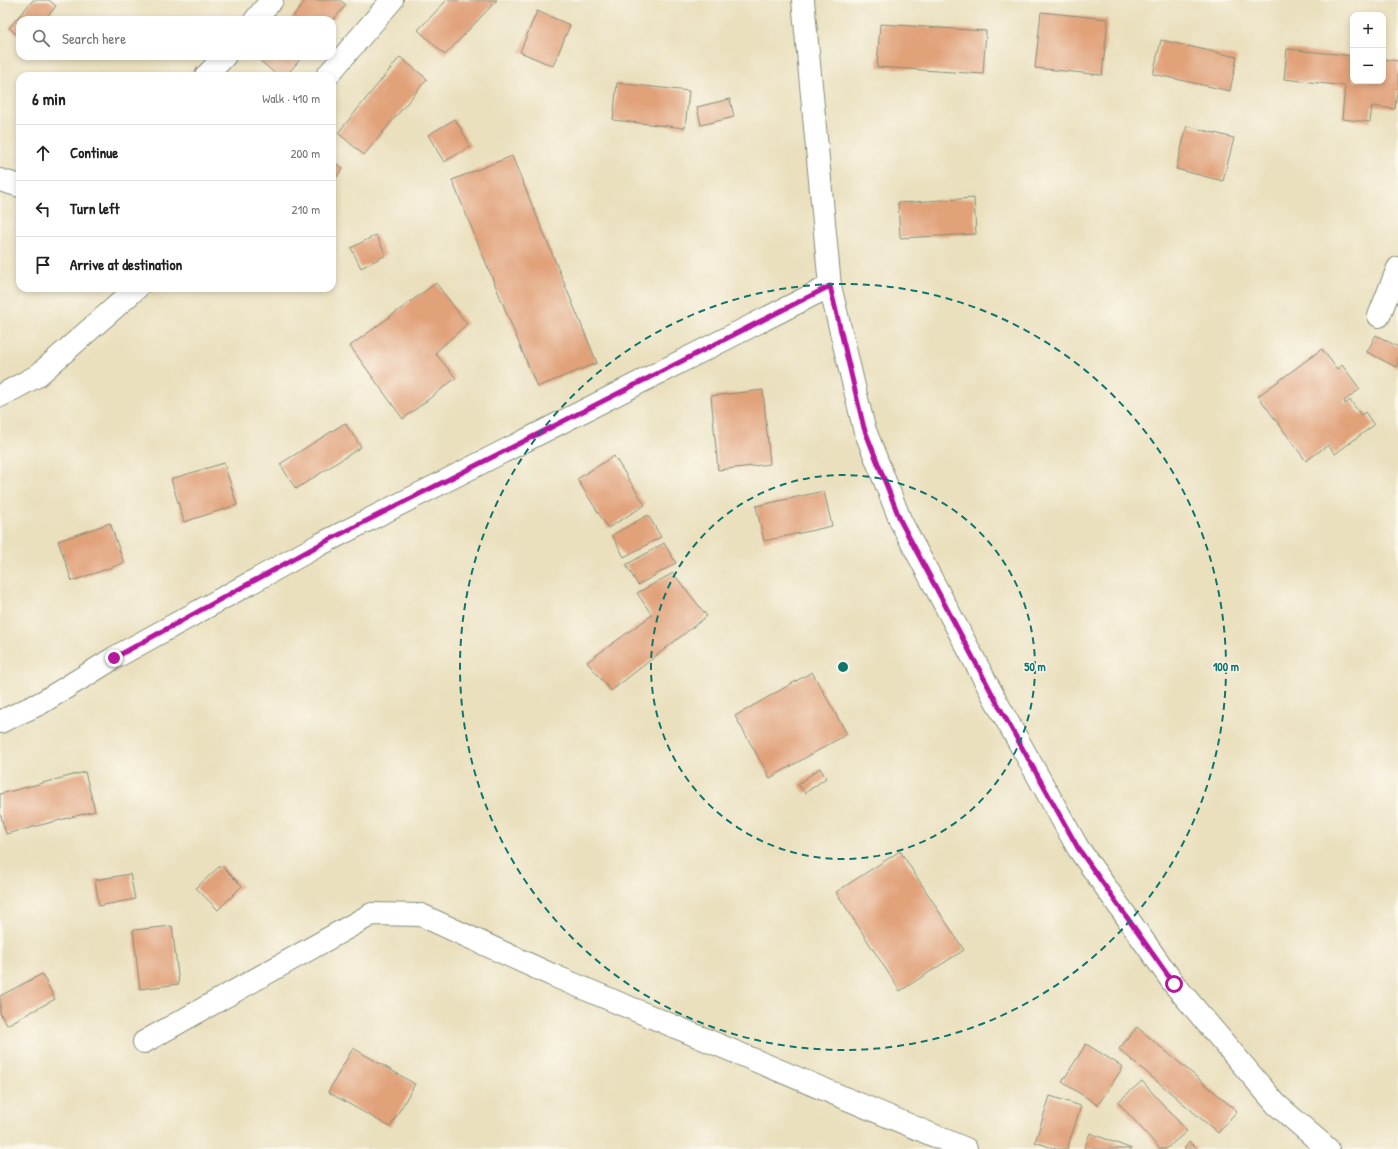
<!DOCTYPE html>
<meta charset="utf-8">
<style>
body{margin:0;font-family:"Patrick Hand",sans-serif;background:#f2f2f2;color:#222}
.controls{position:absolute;right:12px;top:12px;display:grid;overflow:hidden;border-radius:8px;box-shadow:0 2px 6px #0003}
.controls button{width:36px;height:36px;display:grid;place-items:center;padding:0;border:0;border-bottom:1px solid #e0e0e0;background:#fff;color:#222;font:20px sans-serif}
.stop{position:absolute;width:12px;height:12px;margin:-9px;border:3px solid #b5179e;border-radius:50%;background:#fff}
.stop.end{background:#b5179e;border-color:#fff;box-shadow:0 1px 4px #0008}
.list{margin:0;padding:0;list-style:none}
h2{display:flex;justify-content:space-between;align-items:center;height:52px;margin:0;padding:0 16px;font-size:17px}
h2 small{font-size:13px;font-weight:400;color:#767676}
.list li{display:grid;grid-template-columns:26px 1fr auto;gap:12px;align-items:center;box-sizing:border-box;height:56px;padding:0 16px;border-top:1px solid #e0e0e0}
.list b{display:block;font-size:15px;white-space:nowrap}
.list em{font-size:13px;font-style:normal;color:#767676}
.icon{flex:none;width:22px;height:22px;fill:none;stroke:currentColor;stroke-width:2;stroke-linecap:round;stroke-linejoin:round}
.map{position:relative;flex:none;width:1398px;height:1149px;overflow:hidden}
.search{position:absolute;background:#fff;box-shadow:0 2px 6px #0003;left:16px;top:16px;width:320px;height:44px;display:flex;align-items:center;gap:10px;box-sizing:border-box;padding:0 14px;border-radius:12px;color:#767676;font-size:15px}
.panel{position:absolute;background:#fff;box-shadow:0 2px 6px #0003;left:16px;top:72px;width:320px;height:220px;border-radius:12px}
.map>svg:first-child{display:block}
.building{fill:#e1a179}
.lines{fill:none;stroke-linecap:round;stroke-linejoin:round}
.minor-casing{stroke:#848e79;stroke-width:24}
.minor{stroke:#fff;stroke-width:22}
.route{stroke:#b5179e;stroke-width:5}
.ring{fill:none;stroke:#0f766e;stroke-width:2;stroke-dasharray:7 5}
.centre{fill:#0f766e;stroke:#fbf7ec;stroke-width:2}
.ring-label{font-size:12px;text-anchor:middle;font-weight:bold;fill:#0f766e;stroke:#fbf7ec;stroke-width:3;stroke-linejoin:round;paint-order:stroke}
</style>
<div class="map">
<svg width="1398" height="1149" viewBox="0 0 1398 1149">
<rect width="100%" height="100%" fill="#fbf7ec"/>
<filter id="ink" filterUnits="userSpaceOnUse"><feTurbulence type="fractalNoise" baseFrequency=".025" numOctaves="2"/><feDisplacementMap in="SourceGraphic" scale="8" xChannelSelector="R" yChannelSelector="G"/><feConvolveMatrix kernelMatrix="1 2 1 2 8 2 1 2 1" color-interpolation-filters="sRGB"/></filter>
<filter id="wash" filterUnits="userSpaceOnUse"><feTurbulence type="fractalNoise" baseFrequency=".012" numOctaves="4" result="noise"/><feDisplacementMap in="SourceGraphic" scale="16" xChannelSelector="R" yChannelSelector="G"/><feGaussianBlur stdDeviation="0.9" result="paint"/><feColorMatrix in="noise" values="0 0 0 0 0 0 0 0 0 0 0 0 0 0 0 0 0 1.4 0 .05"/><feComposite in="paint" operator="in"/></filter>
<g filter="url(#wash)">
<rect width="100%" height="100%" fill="#eae0be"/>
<g id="blocks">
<path class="building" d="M 33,0 L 49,0 L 56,6 L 44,20 L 20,20 L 20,37 L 9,28 Z
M 306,0 L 340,0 L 346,5 L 333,20 L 290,20 Z
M 447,0 L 497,0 L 445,55 L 418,30 Z
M 537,11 L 570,25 L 553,66 L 520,52 Z
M 1041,12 L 1108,19 L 1102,75 L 1035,68 Z
M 880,24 L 986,31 L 983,74 L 877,67 Z
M 1161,40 L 1237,57 L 1230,91 L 1153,74 Z
M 1287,49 L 1353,56 L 1353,81 L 1383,81 L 1383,59 L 1398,61 L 1398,91 L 1397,91 L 1395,109 L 1372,106 L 1370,122 L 1342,119 L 1345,86 L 1284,79 Z
M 259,56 L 303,56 L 286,76 L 278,76 L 257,58 Z
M 400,57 L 427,79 L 364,155 L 338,133 Z
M 617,83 L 689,91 L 685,128 L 613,120 Z
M 730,99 L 734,117 L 701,125 L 697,107 Z
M 455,119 L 471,146 L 444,162 L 428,135 Z
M 1187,126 L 1234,138 L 1223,181 L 1176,169 Z
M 512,156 L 597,363 L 537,387 L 452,180 Z
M 332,161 L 343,168 L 332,184 Z
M 974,198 L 976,234 L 900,238 L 898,203 Z
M 376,235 L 386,255 L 361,268 L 351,248 Z
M 436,283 L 467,324 L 435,353 L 456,378 L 403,419 L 350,346 Z
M 1376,335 L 1398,347 L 1398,363 L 1396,367 L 1367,352 Z
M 1322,349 L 1337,369 L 1342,365 L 1360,389 L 1344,401 L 1345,404 L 1350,400 L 1361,415 L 1365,412 L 1374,425 L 1335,454 L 1328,445 L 1306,461 L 1258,396 Z
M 763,390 L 770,464 L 718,470 L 711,396 Z
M 345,423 L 361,447 L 296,489 L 280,464 Z
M 614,456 L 645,505 L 608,528 L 577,479 Z
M 224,463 L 237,505 L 184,522 L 171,479 Z
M 824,491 L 832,526 L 764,541 L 756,506 Z
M 648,515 L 661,537 L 624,557 L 612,535 Z
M 110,523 L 124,563 L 72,581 L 58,541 Z
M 664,543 L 676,563 L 638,585 L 626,565 Z
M 673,573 L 707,616 L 611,691 L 587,662 L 652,615 L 637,593 Z
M 812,672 L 847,734 L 770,778 L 735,716 Z
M 820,768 L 826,778 L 805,793 L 798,784 Z
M 85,772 L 95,811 L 6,834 L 0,813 L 0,794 Z
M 900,851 L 964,950 L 900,991 L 836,892 Z
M 221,865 L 242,886 L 218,910 L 196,888 Z
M 130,874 L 135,899 L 99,906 L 95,880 Z
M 172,926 L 179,984 L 140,989 L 133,930 Z
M 42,974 L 55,999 L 7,1025 L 0,1013 L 0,996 Z
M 1137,1027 L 1237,1111 L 1218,1133 L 1119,1049 Z
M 1086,1044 L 1123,1067 L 1098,1105 L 1062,1082 Z
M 353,1048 L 415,1084 L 390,1127 L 328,1092 Z
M 1142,1081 L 1187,1131 L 1166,1149 L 1160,1149 L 1118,1102 Z
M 1050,1096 L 1081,1106 L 1067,1149 L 1056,1149 L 1035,1142 Z
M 1090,1133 L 1132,1149 L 1084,1149 Z
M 1189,1142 L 1198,1149 L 1184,1149 Z"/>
</g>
</g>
<g filter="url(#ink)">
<use href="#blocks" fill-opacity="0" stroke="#848e79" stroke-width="1"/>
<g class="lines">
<defs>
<path id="minor" d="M 803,0 L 830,286 L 864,428 L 901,522 L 996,701 L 1078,848 L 1174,984 L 1276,1104 L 1328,1149
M 255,20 L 272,0
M 206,76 L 225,56
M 327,76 L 392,0
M 0,180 L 20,186
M 1379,316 L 1398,268
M 0,396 L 37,376 L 137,288
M 0,722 L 41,703 L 114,658 L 319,545 L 830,286
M 144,1042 L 372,914 L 421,915 L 552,975 L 966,1149"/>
</defs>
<use href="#minor" class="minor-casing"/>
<use href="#minor" class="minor"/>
</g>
</g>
<g class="lines" filter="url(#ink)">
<path class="route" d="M 114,658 L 319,545 L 830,286 L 864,428 L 901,522 L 996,701 L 1078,848 L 1174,984"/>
</g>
<g class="ring">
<circle cx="843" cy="667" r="192"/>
<circle cx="843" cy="667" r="383"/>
</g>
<circle cx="843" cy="667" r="6" class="centre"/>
<g class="ring-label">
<text x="1035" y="671">50 m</text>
<text x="1226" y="671">100 m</text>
</g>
</svg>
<div class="controls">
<button>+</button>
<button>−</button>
</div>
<div class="stop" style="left:1174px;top:984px"></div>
<div class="stop end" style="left:114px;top:658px"></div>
<div class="search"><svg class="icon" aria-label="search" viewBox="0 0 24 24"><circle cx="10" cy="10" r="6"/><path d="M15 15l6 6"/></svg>Search here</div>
<section class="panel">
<h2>6 min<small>Walk · 410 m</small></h2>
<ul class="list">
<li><svg class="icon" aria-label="ahead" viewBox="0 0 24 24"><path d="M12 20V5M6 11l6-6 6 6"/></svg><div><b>Continue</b></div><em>200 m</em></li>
<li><svg class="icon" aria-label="left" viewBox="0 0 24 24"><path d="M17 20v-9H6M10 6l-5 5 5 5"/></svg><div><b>Turn left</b></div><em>210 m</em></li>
<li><svg class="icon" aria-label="arrive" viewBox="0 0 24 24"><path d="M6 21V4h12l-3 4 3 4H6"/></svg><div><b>Arrive at destination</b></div></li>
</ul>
</section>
</div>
